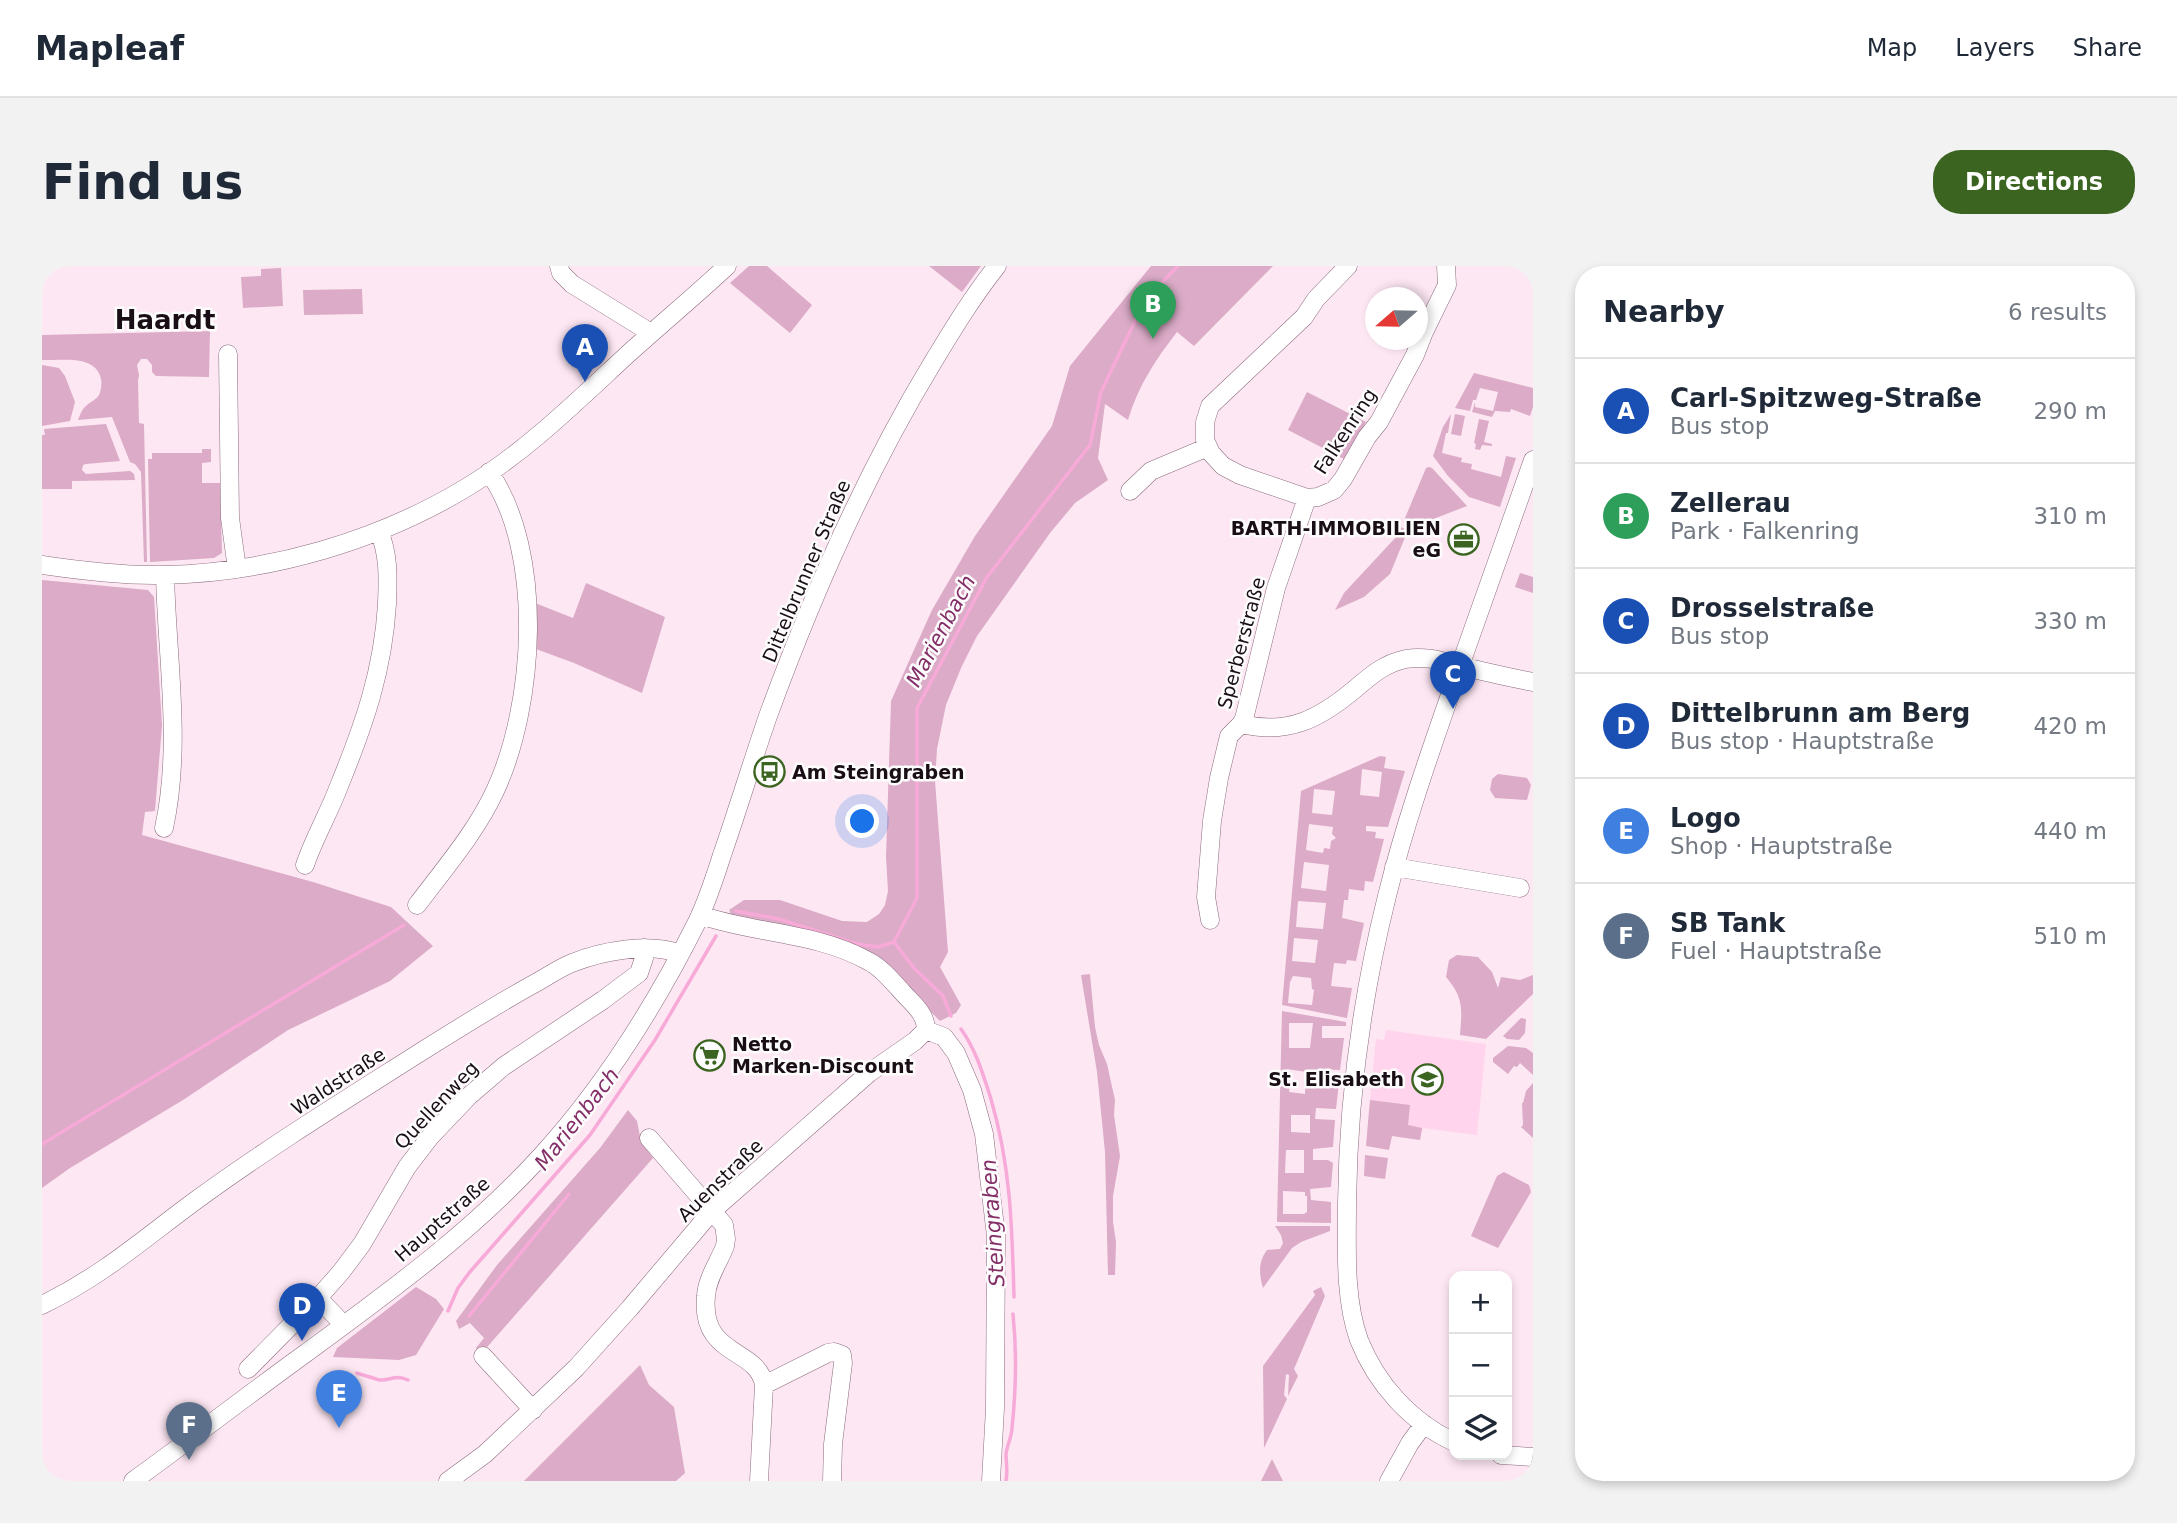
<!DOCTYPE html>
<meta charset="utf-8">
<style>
body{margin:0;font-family:"DejaVu Sans",sans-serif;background:#f2f2f3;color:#1f2937}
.controls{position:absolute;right:21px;bottom:21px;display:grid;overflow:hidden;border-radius:14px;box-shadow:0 4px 10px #0003}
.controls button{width:63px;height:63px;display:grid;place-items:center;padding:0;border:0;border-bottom:2px solid #e0e1e3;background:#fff;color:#1f2937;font:35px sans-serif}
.compass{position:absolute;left:1323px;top:21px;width:63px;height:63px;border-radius:50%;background:#fff;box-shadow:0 4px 10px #0003;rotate:250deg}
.you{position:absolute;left:821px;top:556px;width:24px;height:24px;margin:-18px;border:5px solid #fff;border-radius:50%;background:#1a73e8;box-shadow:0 0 0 10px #1a73e833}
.badge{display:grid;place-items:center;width:46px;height:46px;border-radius:50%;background:#3b6420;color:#fff;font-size:23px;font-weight:700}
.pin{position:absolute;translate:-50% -58px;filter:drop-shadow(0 2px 4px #0008)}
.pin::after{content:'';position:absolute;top:37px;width:24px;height:21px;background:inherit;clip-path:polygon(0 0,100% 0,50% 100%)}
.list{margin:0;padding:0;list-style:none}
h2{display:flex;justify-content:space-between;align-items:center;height:91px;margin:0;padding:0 28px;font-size:30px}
h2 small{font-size:23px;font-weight:400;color:#747a83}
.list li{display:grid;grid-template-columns:46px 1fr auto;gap:21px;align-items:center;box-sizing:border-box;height:105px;padding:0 28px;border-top:2px solid #e0e1e3}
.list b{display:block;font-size:26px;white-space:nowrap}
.list p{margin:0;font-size:23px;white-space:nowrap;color:#747a83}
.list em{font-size:23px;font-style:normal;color:#747a83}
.icon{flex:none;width:38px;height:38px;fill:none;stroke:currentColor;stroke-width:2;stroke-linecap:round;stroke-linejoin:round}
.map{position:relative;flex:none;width:1491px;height:1215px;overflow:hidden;border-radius:28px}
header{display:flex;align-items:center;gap:42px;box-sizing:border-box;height:98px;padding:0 35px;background:#fff;border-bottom:2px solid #e0e1e3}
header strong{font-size:33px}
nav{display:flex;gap:38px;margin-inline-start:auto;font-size:24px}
.intro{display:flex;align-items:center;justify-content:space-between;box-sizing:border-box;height:168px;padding:0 42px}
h1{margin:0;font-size:49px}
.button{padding:18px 32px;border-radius:28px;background:#3b6420;color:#fff;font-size:24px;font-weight:700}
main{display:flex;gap:42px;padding:0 42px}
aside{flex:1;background:#fff;border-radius:28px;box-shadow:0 4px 10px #0003}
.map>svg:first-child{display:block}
.built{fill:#ffd4ec}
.green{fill:#dbabc7;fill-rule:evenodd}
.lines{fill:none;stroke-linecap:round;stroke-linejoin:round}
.stream{stroke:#f7aad8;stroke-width:3.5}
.minor-casing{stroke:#8a6b7d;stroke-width:19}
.minor{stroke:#fff;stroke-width:18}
.labels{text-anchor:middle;stroke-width:5;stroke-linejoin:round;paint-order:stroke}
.street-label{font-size:19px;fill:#190e15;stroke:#fcfcfc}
.poi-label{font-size:19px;font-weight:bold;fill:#190e15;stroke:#fcfcfc;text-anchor:end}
.water-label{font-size:21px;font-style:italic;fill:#842e68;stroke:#fcfcfc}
.district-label{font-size:26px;font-weight:bold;fill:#190e15;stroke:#fcfcfc}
</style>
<header>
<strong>Mapleaf</strong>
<nav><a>Map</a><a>Layers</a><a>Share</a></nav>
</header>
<div class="intro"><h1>Find us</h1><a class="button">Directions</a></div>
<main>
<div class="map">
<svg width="1491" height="1215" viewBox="0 0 1491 1215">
<rect width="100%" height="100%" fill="#fde7f3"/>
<path class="built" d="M 1344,764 L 1444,778 L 1435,869 L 1381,862 L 1378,874 L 1325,866 L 1334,773 L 1342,774 Z"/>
<path class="green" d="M 707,0 L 725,0 L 770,39 L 748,67 L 688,17 Z
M 887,0 L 939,0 L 920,26 Z
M 1109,0 L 1231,0 L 1152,80 L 1135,66 C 1114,93 1096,120 1086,154 L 1063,138 L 1056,192 L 1066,214 L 1033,237 L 1008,267 L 935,370 L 919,402 L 904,439 L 895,483 L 893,515 L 906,686 L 898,701 L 919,739 L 914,747 L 898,755 L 848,705 L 691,652 L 687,644 L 702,634 L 738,634 L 800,655 L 825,656 L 837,648 L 843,639 L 846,625 L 844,591 L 849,435 L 890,344 L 933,270 L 1010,160 L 1028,100 Z
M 239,2 L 241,40 L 201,42 L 199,11 L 219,10 L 219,3 Z
M 320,23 L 321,48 L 262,49 L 261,24 Z
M 168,65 L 167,111 L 114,110 L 110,106 L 110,99 L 105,93 L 99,93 L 95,99 L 97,109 L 96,115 L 97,157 L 102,158 L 105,296 L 102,296 L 99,206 L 93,198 L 88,196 L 70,151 L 36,154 C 38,149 40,143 44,140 C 48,136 54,134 57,129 C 59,125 60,117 59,113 C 54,88 18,95 0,94 L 0,69 Z
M 0,99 L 17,102 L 23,110 L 33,136 L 28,155 L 0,160 Z
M 1432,107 L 1491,122 L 1491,141 L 1488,150 L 1469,143 L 1468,146 L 1453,145 L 1450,151 L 1430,146 L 1433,136 L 1433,141 L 1451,145 L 1456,126 L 1438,122 L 1434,134 L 1431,134 L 1428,145 L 1413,142 Z
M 1265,126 L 1324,156 L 1304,194 L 1246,164 Z
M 1409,148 L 1406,167 L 1404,167 L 1400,187 L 1420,192 L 1419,196 L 1430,198 L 1429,203 L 1459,211 L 1464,190 L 1474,192 L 1458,241 L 1427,231 L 1406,210 L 1391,190 L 1401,161 Z
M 1413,148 L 1423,150 L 1419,170 L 1409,168 Z
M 1437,153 L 1447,155 L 1442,176 L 1450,178 L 1450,180 L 1440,179 L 1438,184 L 1433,183 L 1434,178 L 1432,177 Z
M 64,158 L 78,195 L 44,198 L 41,199 L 40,204 L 44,208 L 88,205 L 92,208 L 93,214 L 30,215 L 30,223 L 0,223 L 0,169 L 3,169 L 2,163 Z
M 160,183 L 169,183 L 169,196 L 160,197 L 160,217 L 178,217 L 180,287 L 172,292 L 108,296 L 106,193 L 110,193 L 110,187 L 160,187 Z
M 1387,201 L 1390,202 L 1425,240 L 1373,260 L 1363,252 L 1384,202 Z
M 1358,261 L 1366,264 L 1348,308 L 1322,331 L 1293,344 L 1302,327 L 1355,270 Z
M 1478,307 L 1491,311 L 1491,327 L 1473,321 Z
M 0,314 L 106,324 L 112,331 L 120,459 L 113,545 L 103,546 L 100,569 L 271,616 L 349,641 L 391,680 L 348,715 L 246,764 L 141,834 L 28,902 L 0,922 Z
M 544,317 L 623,351 L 600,427 L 532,397 L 494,383 L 493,337 L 531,352 Z
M 1338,490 L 1344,491 L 1342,502 L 1363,505 L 1346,561 L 1324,560 L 1324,565 L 1334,566 L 1333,572 L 1342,573 L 1331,616 L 1323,615 L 1322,625 L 1307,623 L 1306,634 L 1302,634 L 1300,652 L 1322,657 L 1314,695 L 1305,694 L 1304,698 L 1292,697 L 1289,720 L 1310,722 L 1305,752 L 1240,739 L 1259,525 ZM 1320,503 L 1340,506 L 1337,531 L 1318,529 ZM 1272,523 L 1293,525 L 1290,549 L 1270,547 ZM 1267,558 L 1291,561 L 1290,568 L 1294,572 L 1289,575 L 1288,583 L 1282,582 L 1281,587 L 1264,584 ZM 1262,596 L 1287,599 L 1284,625 L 1259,622 ZM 1256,635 L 1284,637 L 1281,663 L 1254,661 ZM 1252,672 L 1276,674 L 1273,697 L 1250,695 ZM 1251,710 L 1269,712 L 1270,723 L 1272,724 L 1270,739 L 1246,737 L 1248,716 Z
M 1456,508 L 1485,512 L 1489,519 L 1485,534 L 1453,532 L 1448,524 L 1450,513 Z
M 1415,689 L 1436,691 L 1450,706 L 1456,722 L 1459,711 L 1478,714 L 1491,709 L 1491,728 L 1444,773 L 1418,769 C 1420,743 1422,732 1404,711 L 1407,694 Z
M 1048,708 L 1053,761 L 1057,779 L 1065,798 L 1073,834 L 1072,849 L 1078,890 L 1071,930 L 1071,956 L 1074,976 L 1073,1009 L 1066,1009 L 1063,886 L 1055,806 L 1039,709 Z
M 1240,745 L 1304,756 L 1304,760 L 1280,760 L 1280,772 L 1302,772 L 1298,804 L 1275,803 L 1275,816 L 1297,817 L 1294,843 L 1274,842 L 1273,853 L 1293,854 L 1291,881 L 1271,883 L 1271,894 L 1286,894 L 1291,897 L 1289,921 L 1268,923 L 1269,934 L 1289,936 L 1289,957 L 1235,956 ZM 1247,757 L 1271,757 L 1268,782 L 1247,782 ZM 1245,803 L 1264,806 L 1263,828 L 1247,826 L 1248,817 L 1244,817 ZM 1249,849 L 1268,849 L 1268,867 L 1249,866 ZM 1244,884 L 1262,884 L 1262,907 L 1243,907 ZM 1241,925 L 1263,926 L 1263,930 L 1265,930 L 1265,946 L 1262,948 L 1241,948 Z
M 1479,752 L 1484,753 L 1483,767 L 1477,774 L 1465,773 L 1461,770 Z
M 1466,780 L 1484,782 L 1491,787 L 1491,809 L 1478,797 L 1475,801 L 1472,800 L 1466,808 L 1451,796 L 1451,792 Z
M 1491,817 L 1491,872 L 1479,861 L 1481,859 L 1480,837 L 1481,837 L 1484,825 Z
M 1328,834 L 1368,839 L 1366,859 L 1380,862 L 1378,874 L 1350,870 L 1347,884 L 1324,880 Z
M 586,844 L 595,855 L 599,875 L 611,892 L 439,1088 L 434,1082 L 442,1072 L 428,1057 L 417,1063 L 414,1055 L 455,999 L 558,882 Z
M 1323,889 L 1346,892 L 1343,913 L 1322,910 Z
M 1462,906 L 1487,919 L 1489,926 L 1456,982 L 1429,970 L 1455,910 Z
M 1233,960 L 1288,960 L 1288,965 L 1259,976 L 1250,982 L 1221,1022 C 1217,1008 1216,996 1225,984 L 1238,983 L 1241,977 L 1239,969 Z
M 374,1021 L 394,1033 L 402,1043 L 374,1089 L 357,1094 L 291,1091 L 295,1082 Z
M 1279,1021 L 1283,1030 L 1252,1103 L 1256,1110 L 1246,1130 L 1247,1109 L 1244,1108 L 1242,1129 L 1245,1133 L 1222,1182 L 1221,1100 L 1273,1029 L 1271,1025 Z
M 598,1099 L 607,1119 L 632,1141 L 643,1207 L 634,1215 L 482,1215 Z
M 1230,1193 L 1241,1215 L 1219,1215 Z"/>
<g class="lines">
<path class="stream" d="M 694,645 L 737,653 L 815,678 L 836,681 L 852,676 L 875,632 L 875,442 L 945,311 L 1048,179 L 1059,126 L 1103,34 L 1136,0
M 852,676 L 872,702 L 901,730 L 909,750
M 919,763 C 934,784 941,808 949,833 C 969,902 970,960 972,1031
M 0,878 L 362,659
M 406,1045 L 416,1022 L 427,1007 L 548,869 L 613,774 L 674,670
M 427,1050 L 527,928
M 315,1107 C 317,1108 335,1113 337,1114 C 348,1115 353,1108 366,1114
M 964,1215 C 966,1205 964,1197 964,1188 C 965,1179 970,1170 970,1162 C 974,1124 975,1086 971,1048"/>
<defs>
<path id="minor" d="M 517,0 L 519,7 L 530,18 L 609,67
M 1306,0 L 1274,33 L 1262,51 L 1168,140 L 1163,156 L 1163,174 L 1169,187 L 1181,200 L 1198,209 L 1265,232 L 1276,231 L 1292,224 L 1301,213 L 1325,171 L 1337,156 L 1373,89 L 1382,66 L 1405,19 L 1404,0
M 186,88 L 188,252 L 195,303
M 1088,225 L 1109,205 L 1166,181
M 0,299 C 40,305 80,310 121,309 C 227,307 337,275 427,220 C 486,184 536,134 586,88 C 619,58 653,30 685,0
M 1199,458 C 1247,469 1277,453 1313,423 C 1328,410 1343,397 1364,393 C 1386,389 1406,397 1427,402 C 1448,407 1470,412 1491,416
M 122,562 C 140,479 125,394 123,309
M 263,599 C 272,572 287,547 297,520 C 322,459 341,405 345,338 C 346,312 347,289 337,265
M 1352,601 L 1478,622
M 375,639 C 402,603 434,566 453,525 C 493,439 503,286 447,206
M 658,649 C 713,668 774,666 826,695 C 840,702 851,716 862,728 C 872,739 884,748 884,764
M 1168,654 L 1164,631 L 1170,555 L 1177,512 L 1187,470 L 1199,458 L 1202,453 L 1234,322 L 1265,232
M 884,764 L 902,771 L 914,787 L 930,824 L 942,868 L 954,970 L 953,1142 L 949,1215
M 607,872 L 682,959 L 684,973 L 683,980 C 677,996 665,1012 664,1030 C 658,1092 716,1081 722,1119 L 717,1215
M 0,1039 C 60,1010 100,974 153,935 C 224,883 300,836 374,789 C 412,765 449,742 488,720 C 502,713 515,703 530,697 C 560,685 608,676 638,688
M 302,1059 L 276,1032 L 299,1006 L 320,978 L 365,901 L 388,871 L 427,830 L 462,800 L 561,734 L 597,707 L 602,692 L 602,682
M 441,1090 L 491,1144
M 206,1103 L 276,1032
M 722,1119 L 786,1087 L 792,1086 L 800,1089 L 801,1097 L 791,1178 L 790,1215
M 1412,1176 C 1369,1156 1335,1119 1317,1074 C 1302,1032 1305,982 1305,938 C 1306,835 1320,730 1345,630 C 1364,553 1391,478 1417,403 C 1442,334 1466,264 1491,194
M 1459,1189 L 1491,1191
M 91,1215 C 149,1173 206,1129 264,1087 C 347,1026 430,966 499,890 C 561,822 615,736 656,654 C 666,633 673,611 680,589 C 696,543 710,496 726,450 C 771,327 823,208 891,96 C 911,63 931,30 955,0
M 406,1215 L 443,1188 L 534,1102 L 588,1042 L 670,945 L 827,807 L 873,775 L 884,764
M 1347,1215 L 1368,1177 L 1382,1158"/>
</defs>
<use href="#minor" class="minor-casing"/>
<use href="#minor" class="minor"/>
</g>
<defs>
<symbol id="office-ring" viewBox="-11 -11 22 22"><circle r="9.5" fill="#fcfcfc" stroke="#3b6420" stroke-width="1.5"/><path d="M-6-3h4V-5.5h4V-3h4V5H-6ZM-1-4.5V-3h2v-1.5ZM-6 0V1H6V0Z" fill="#3b6420"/></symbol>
<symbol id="bus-ring" viewBox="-11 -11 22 22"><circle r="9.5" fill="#fcfcfc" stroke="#3b6420" stroke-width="1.5"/><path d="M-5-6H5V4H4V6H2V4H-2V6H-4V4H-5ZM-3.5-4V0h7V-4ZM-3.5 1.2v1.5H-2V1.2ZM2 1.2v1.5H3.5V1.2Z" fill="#3b6420"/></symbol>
<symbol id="supermarket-ring" viewBox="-11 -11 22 22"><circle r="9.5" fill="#fcfcfc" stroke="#3b6420" stroke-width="1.5"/><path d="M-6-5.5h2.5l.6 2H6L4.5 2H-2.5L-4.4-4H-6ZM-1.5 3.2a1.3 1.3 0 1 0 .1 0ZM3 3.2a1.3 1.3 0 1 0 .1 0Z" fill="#3b6420"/></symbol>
<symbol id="school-ring" viewBox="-11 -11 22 22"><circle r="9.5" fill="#fcfcfc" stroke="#3b6420" stroke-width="1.5"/><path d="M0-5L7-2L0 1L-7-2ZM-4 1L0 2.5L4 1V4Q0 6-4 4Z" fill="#3b6420"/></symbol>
</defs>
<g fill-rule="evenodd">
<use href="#office-ring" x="1404" y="256" width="35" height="35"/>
<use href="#bus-ring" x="710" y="488" width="35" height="35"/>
<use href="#supermarket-ring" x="650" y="772" width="35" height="35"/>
<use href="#school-ring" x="1368" y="796" width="35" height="35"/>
</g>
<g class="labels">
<g class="street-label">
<text transform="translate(1303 165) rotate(-57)" y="7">Falkenring</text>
<text transform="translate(764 305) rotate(-67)" y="7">Dittelbrunner Straße</text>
<text transform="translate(1199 377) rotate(-75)" y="7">Sperberstraße</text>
<text transform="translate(296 815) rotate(-33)" y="7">Waldstraße</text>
<text transform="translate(394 839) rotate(-47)" y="7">Quellenweg</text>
<text transform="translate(678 914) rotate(-44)" y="7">Auenstraße</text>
<text transform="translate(400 953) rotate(-41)" y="7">Hauptstraße</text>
</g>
<g class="poi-label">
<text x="1399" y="269">BARTH-IMMOBILIEN<tspan x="1399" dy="22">eG</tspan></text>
<text x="750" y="513" text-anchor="start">Am Steingraben</text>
<text x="690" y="785" text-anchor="start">Netto<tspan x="690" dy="22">Marken-Discount</tspan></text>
<text x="1362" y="820">St. Elisabeth</text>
</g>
<g class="water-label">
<text transform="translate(899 365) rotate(-62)" y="7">Marienbach</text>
<text transform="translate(535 853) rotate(-52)" y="7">Marienbach</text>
<text transform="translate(951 957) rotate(-94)" y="7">Steingraben</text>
</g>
<g class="district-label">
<text x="123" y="63">Haardt</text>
</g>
</g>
</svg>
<div class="controls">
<button>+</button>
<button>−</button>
<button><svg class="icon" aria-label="layers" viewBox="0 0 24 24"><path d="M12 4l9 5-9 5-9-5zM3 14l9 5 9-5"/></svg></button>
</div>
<svg class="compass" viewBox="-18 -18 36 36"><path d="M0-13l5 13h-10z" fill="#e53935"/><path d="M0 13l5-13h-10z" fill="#747a83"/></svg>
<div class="you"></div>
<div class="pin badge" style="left:543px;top:116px;background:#1a4fb4">A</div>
<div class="pin badge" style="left:1111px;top:73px;background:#2e9e5b">B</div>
<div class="pin badge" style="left:1411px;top:443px;background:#1a4fb4">C</div>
<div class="pin badge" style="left:260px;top:1075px;background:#1a4fb4">D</div>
<div class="pin badge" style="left:297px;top:1162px;background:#3f7fe0">E</div>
<div class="pin badge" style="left:147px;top:1194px;background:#5c6f8a">F</div>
</div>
<aside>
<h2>Nearby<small>6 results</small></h2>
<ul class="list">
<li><span class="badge" style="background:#1a4fb4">A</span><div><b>Carl-Spitzweg-Straße</b><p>Bus stop</p></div><em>290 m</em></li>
<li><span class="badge" style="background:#2e9e5b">B</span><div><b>Zellerau</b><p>Park · Falkenring</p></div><em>310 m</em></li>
<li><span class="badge" style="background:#1a4fb4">C</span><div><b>Drosselstraße</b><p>Bus stop</p></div><em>330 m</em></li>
<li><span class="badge" style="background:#1a4fb4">D</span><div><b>Dittelbrunn am Berg</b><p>Bus stop · Hauptstraße</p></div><em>420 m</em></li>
<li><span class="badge" style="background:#3f7fe0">E</span><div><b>Logo</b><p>Shop · Hauptstraße</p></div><em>440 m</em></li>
<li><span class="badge" style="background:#5c6f8a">F</span><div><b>SB Tank</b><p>Fuel · Hauptstraße</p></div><em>510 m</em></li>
</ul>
</aside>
</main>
